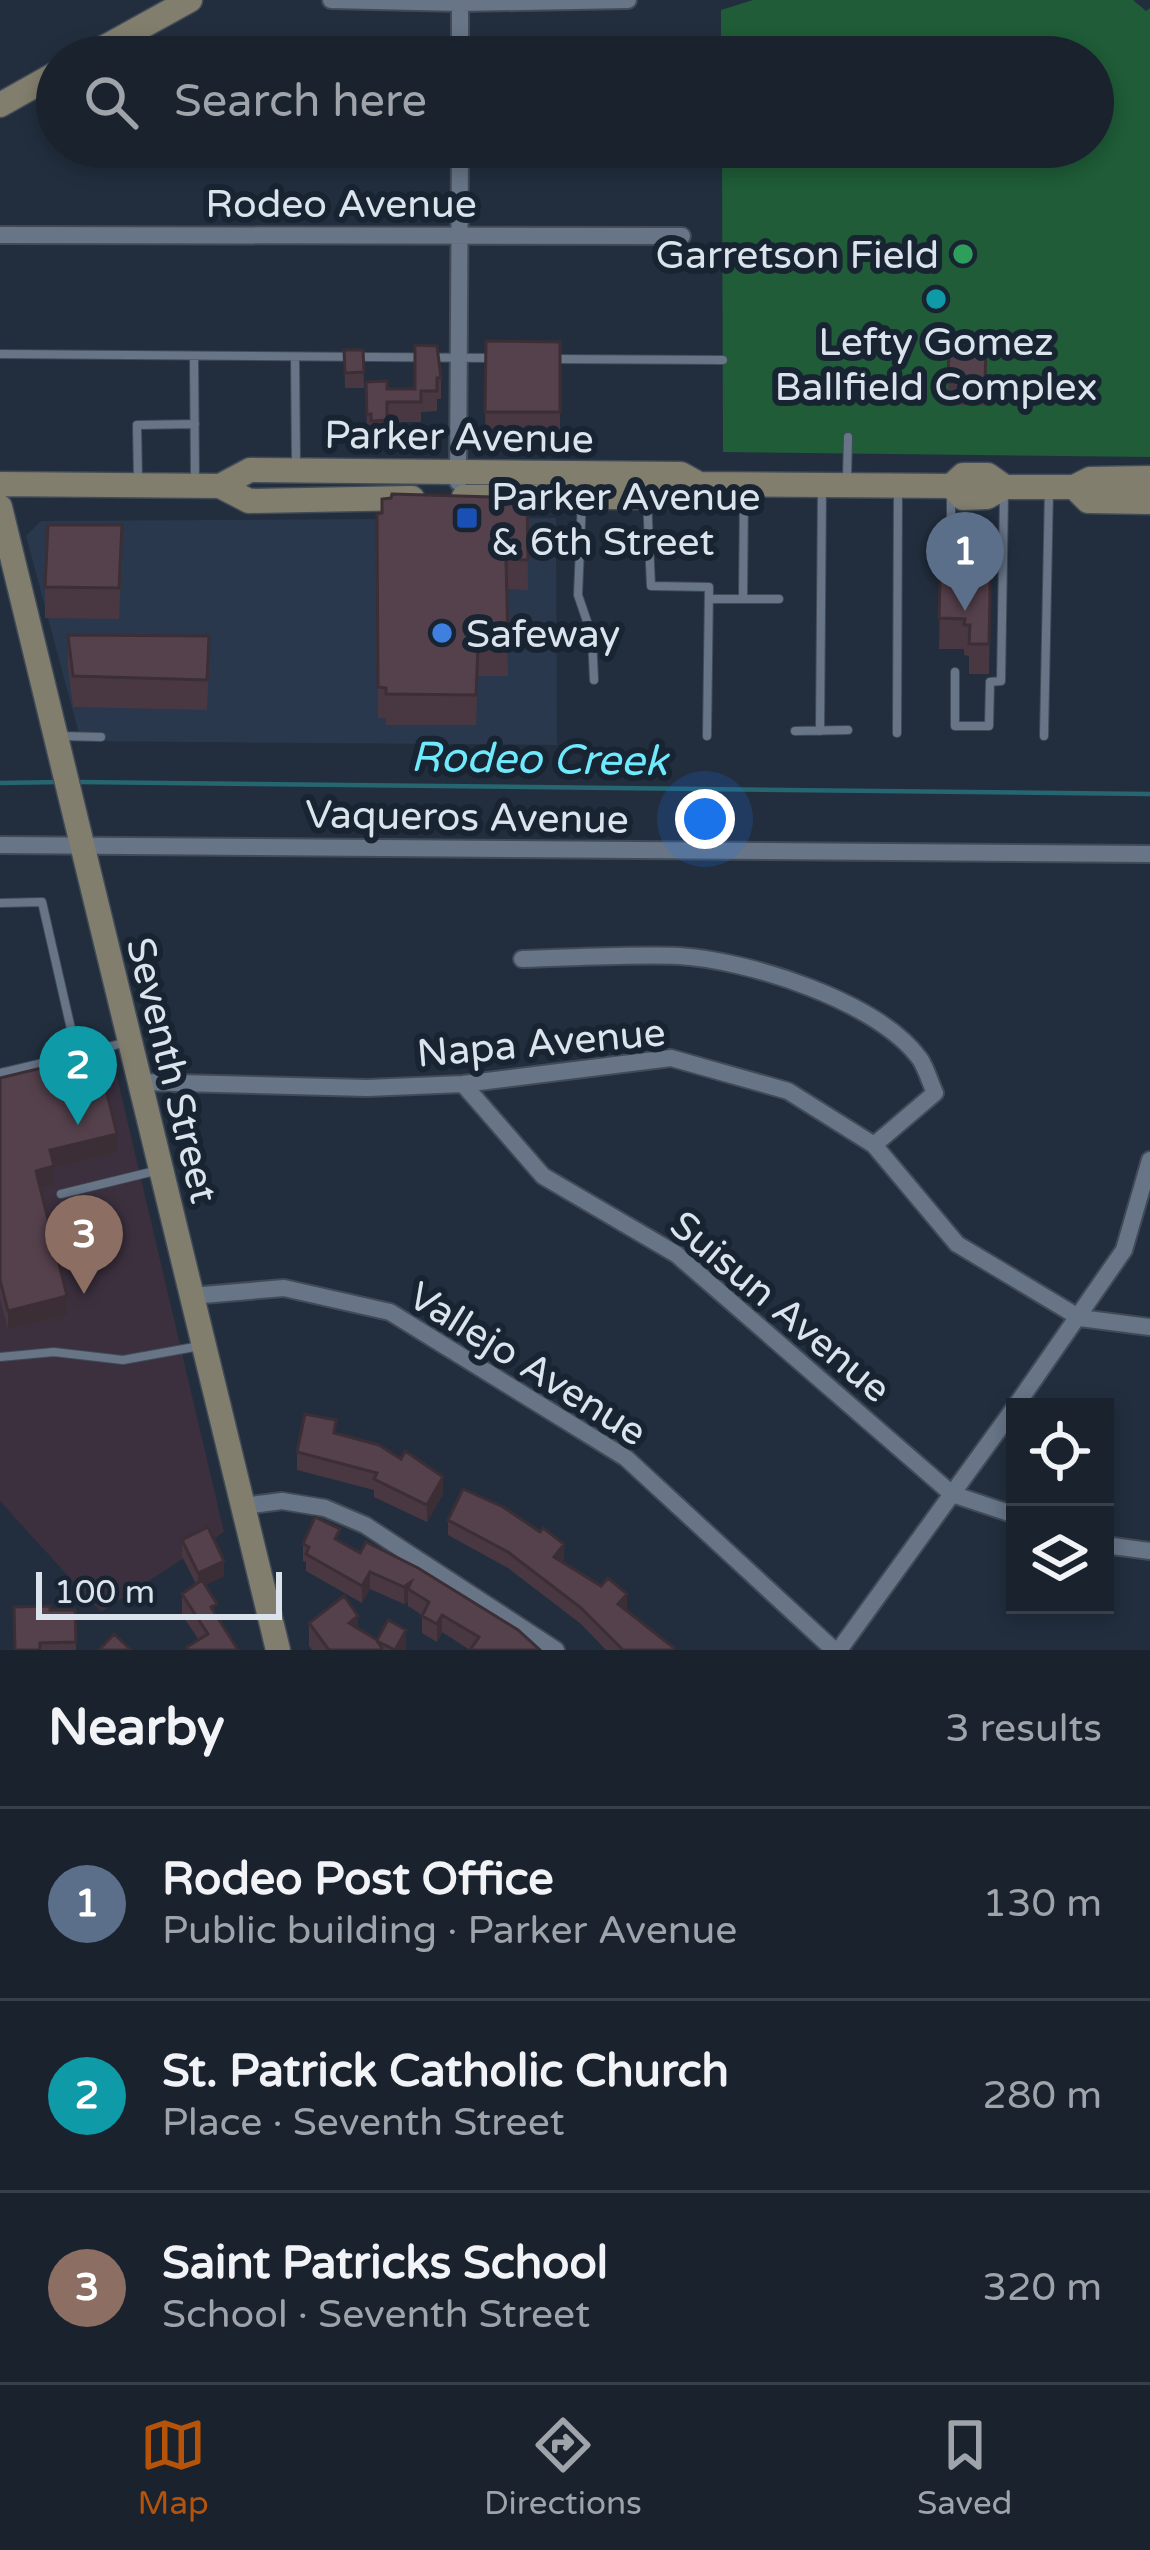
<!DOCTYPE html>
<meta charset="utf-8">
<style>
body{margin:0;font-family:"Varela Round",sans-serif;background:#272f3a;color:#f1f3f6}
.controls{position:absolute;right:36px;bottom:36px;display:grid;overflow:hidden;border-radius:0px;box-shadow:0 6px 18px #0003}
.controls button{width:108px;height:108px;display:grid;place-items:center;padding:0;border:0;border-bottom:3px solid #383f4a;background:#1a222e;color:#f1f3f6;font:60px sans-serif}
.scale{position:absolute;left:36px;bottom:30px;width:246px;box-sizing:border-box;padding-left:12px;border:6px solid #dbe3ed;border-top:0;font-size:33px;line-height:42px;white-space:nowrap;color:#dbe3ed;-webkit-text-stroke:9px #192433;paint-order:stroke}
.you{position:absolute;left:705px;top:819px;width:42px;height:42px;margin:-30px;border:9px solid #fff;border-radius:50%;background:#1a73e8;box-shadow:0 0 0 18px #1a73e833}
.badge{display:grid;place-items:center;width:78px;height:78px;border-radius:50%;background:#b45309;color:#fff;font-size:39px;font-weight:700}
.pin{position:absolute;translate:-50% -99px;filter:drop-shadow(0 3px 6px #0008)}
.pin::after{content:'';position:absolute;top:63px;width:42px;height:36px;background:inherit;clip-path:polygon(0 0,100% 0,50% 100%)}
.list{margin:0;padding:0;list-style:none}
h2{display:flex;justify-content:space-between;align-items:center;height:156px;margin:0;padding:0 48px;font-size:51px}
h2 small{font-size:39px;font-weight:400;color:#9fa4aa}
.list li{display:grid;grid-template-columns:78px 1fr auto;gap:36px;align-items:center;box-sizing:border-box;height:192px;padding:0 48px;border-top:3px solid #383f4a}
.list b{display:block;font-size:45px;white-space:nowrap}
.list p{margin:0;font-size:39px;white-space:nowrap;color:#9fa4aa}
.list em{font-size:39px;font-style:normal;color:#9fa4aa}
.icon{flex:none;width:66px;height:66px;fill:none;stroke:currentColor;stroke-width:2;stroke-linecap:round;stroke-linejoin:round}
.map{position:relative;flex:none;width:1150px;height:1650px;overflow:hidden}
.search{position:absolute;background:#1a222e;box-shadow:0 6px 18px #0003;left:36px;right:36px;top:36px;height:132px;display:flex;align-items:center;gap:30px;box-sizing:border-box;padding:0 42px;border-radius:66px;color:#9fa4aa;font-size:45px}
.sheet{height:732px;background:#1a222e}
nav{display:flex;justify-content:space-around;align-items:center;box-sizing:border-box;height:168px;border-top:3px solid #383f4a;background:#1a222e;font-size:33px;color:#9fa4aa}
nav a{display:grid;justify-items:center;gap:6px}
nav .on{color:#b45309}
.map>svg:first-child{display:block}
.built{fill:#29384d}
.education{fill:#3c303f}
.green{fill:#1f5c37}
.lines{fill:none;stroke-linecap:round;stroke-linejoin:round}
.stream{stroke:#256670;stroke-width:4.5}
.lane-casing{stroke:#414b58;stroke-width:10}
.street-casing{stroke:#414b58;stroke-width:20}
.secondary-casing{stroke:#414b58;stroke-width:27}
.lane{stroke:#677587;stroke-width:8}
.street{stroke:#677587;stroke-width:16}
.secondary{stroke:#827e6e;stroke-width:24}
.wall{fill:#493841}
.shaded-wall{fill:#3c2e35}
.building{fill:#55414c;stroke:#3c2e35;stroke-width:3}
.leisure-dot{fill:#2e9e5b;stroke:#192433;stroke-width:4.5}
.culture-dot{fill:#0f9aa8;stroke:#192433;stroke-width:4.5}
.transit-dot{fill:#1a4fb4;stroke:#192433;stroke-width:4.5}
.shop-dot{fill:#3f7fe0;stroke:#192433;stroke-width:4.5}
.labels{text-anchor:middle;stroke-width:12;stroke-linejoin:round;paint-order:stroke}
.street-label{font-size:39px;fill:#dbe3ed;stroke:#192433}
.poi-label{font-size:39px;fill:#dbe3ed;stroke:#192433;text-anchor:start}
.water-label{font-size:42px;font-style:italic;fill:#6feafd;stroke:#192433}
</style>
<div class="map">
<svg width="1150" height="1650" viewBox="0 0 1150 1650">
<rect width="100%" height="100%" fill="#222e3e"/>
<path class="built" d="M 556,518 L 557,745 L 81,741 L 26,536 L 41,521 Z"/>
<path class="education" d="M 113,1060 L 224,1532 L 101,1612 L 0,1501 L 0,1086 Z"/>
<path class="green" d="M 753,0 L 1133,0 L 1146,11 L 1150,8 L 1150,457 L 723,452 L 722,147 L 1093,147 L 1093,57 L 721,57 L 721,10 Z"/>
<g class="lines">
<path class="stream" d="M 78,782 L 1150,794
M 0,783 L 60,782"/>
<defs>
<path id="lane" d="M 0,354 L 493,358
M 194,356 L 195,480
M 295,357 L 296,463
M 550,359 L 723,360
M 847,478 L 848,437
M 138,480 L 137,425 L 195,424
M 744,492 L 743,599 L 779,599
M 951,497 L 951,548
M 582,499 L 578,595 L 592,636 L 594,680
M 647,499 L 651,586 L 709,587 L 707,736
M 709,599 L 743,599
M 955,672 L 955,726 L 989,726 L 990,682 L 1001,681 L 1004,494
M 795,731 L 848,730
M 820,731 L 822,486
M 897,733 L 898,487
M 60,736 L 101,737
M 1044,736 L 1049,489
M 0,903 L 42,902 L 77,1055
M 89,1052 L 127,1042
M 0,1073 L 51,1061
M 61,1194 L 159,1170
M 0,1357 L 54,1352 L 123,1360 L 200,1346"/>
<path id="street" d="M 331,0 L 460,3 L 628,0
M 460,57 L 460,0
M 0,235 L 682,236
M 458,482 L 460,147
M 0,845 L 1150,854
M 522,959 C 574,958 627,954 679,956 C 747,960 878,1001 920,1059 C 926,1068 930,1082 935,1093 L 874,1145
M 139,1082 L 367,1088 L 463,1084 L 671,1058 L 788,1091 L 874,1145 L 957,1244 L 1080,1318 L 1150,1327
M 463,1084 L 543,1176 L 676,1254 L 952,1494 L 1015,1515
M 191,1296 L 284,1288 L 390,1312 L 626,1458 L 834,1650
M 1015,1407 L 1124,1250 L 1150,1160
M 243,1506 L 282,1501 L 325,1508 L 365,1525 L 556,1650
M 1105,1545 L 1150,1551
M 839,1650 L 1015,1407"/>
<path id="secondary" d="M 87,57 L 190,0
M 0,105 L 57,73
M 0,484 L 220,486 L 250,470 L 681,474 L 699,484 L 951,486 L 963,498 L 987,497 L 1005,487 L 1074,487 L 1090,479 L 1150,478
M 220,486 L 249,501 L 412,498
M 951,486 L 963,475 L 988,475 L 1005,487
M 1074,487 L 1088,501 L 1150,502
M 464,497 L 681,497 L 699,484
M 0,507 L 278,1650"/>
</defs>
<use href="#lane" class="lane-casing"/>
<use href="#street" class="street-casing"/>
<use href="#secondary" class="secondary-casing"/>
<use href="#lane" class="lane"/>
<use href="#street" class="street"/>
<use href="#secondary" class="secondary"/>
</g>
<path class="wall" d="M 486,341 L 560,342 L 560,443 L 485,442 Z
M 415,345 L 441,378 L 441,399 L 437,399 L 437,411 L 421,412 L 421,422 L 387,422 L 387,441 L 371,441 L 371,435 L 367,435 L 366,382 L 387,389 L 415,389 Z
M 949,346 L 986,347 L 985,405 L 948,405 Z
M 344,350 L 363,350 L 364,388 L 345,388 Z
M 527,498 L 528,590 L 507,589 L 508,676 L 478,676 L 476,725 L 386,725 L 386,718 L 378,718 L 377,514 Z
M 941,542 L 991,543 L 989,674 L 969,674 L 969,656 L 964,655 L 964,649 L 939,649 Z
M 122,555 L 119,619 L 45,618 L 45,587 Z
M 68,635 L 209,667 L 207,710 L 73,707 L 68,666 Z
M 44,1061 L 117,1153 L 54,1168 L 54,1185 L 41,1188 L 67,1315 L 8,1330 L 0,1298 L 0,1078 L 44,1067 Z
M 336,1433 L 443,1494 L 427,1522 L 374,1497 L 374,1490 L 297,1470 L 297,1452 Z
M 448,1520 L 564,1559 L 562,1562 L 626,1610 L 674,1650 L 606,1650 L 581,1624 L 508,1568 L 448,1535 Z
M 182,1540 L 224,1576 L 205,1585 L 217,1617 L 238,1650 L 187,1650 L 187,1647 L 199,1640 L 182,1615 L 182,1594 L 196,1584 L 182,1556 Z
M 340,1542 L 360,1553 L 518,1630 L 470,1650 L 442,1632 L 437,1642 L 422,1633 L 422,1615 L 408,1606 L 408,1602 L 404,1604 L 370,1589 L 362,1603 L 306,1571 L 306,1562 L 303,1561 L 303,1544 Z
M 50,1610 L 75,1610 L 76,1650 L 15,1650 Z
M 309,1623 L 358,1629 L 377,1640 L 406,1650 L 312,1650 L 309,1646 Z"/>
<path class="shaded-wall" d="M 117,1134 L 117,1153 L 54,1168 L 54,1185 L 36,1189 L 36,1171 L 50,1150 Z
M 67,1296 L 67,1315 L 8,1330 L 8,1311 Z
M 443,1477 L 443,1494 L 427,1522 L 427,1505 Z
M 564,1544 L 564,1559 L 554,1573 L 554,1557 Z
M 224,1561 L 224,1576 L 198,1589 L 198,1573 Z
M 370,1572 L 370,1589 L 362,1603 L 362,1586 Z
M 411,1582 L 408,1589 L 408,1602 L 404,1604 L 404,1587 Z
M 627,1594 L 627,1610 L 618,1604 Z
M 442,1615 L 442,1632 L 437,1642 L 437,1624 Z
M 358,1616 L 358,1638 L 349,1623 Z
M 406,1630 L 406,1650 L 395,1650 Z"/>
<path class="building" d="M 486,341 L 560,342 L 560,412 L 485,412 Z
M 415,345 L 437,346 L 441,378 L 437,378 L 437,391 L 421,391 L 421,402 L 387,402 L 387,420 L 371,421 L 371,414 L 367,415 L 366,382 L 387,381 L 387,389 L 415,389 Z
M 949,346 L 986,347 L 985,382 L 948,382 Z
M 344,350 L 363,350 L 364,372 L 345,373 Z
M 392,494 L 527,498 L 528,560 L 506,559 L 508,646 L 478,646 L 476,695 L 386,694 L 386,688 L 378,687 L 377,514 L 382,513 L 382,499 L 391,498 Z
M 48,525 L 122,525 L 119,588 L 45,587 Z
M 941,542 L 991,543 L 989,644 L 969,644 L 970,625 L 964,625 L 965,619 L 939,618 Z
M 68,635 L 209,636 L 207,680 L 73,676 Z
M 96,1049 L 117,1134 L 50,1150 L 54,1166 L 36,1171 L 67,1296 L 8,1311 L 0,1280 L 0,1078 L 46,1067 L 44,1061 Z
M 305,1414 L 336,1420 L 334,1433 L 379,1445 L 401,1459 L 405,1451 L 443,1477 L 427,1505 L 374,1479 L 377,1473 L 297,1452 Z
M 463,1489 L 503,1507 L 540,1532 L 543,1528 L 564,1544 L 554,1557 L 601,1586 L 608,1578 L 627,1594 L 618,1604 L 674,1648 L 673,1650 L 623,1650 L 581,1608 L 508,1552 L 448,1520 Z
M 315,1517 L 340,1529 L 335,1539 L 360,1553 L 366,1542 L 418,1568 L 518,1630 L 540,1650 L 470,1650 L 479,1637 L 442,1615 L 437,1624 L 422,1616 L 429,1602 L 408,1589 L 411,1582 L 404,1587 L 370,1572 L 362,1586 L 306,1554 L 309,1547 L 303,1544 Z
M 208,1527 L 224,1561 L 198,1573 L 182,1540 Z
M 202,1580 L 217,1604 L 211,1607 L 238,1650 L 189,1650 L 187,1647 L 208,1634 L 182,1594 Z
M 344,1596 L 358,1616 L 349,1623 L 377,1640 L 388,1620 L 406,1630 L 395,1650 L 377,1641 L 382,1648 L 381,1650 L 329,1650 L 309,1623 Z
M 50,1606 L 50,1610 L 75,1610 L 76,1642 L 40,1643 L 40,1650 L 15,1650 L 14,1607 Z
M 114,1634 L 131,1650 L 99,1650 Z"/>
<circle class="leisure-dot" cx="963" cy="254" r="12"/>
<circle class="culture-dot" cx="936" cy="299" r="12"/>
<rect class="transit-dot" x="455" y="506" width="24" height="24" rx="6"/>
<circle class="shop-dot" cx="442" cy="633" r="12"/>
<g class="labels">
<g class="street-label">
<text x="341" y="217">Rodeo Avenue</text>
<text transform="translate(459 436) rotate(1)" y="14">Parker Avenue</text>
<text transform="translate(467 816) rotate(1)" y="14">Vaqueros Avenue</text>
<text transform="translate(541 1042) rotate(-5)" y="14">Napa Avenue</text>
<text transform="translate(173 1070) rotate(76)" y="14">Seventh Street</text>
<text transform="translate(781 1306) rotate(40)" y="14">Suisun Avenue</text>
<text transform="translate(528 1363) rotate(32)" y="14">Vallejo Avenue</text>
</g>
<g class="poi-label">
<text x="939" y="268" text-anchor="end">Garretson Field</text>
<text x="936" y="355" text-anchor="middle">Lefty Gomez<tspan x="936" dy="45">Ballfield Complex</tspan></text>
<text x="491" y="510">Parker Avenue<tspan x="491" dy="45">&amp; 6th Street</tspan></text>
<text x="466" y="647">Safeway</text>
</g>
<g class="water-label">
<text transform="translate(539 758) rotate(1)" y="15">Rodeo Creek</text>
</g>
</g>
</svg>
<div class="controls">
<button><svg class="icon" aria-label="locate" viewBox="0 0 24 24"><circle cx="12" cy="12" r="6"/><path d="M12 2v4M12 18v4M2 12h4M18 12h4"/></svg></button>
<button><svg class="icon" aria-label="layers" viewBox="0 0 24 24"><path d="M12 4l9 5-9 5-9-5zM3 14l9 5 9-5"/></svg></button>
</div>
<div class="scale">100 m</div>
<div class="you"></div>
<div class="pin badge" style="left:965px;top:611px;background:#5c6f8a">1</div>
<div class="pin badge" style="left:78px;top:1125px;background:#0f9aa8">2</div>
<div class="pin badge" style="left:84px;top:1294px;background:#8d6e63">3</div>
<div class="search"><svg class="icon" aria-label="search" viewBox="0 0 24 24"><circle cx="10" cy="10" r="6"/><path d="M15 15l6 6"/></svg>Search here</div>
</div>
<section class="sheet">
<h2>Nearby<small>3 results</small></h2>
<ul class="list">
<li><span class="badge" style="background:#5c6f8a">1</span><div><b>Rodeo Post Office</b><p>Public building · Parker Avenue</p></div><em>130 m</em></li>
<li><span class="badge" style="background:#0f9aa8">2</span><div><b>St. Patrick Catholic Church</b><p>Place · Seventh Street</p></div><em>280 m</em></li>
<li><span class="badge" style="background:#8d6e63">3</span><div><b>Saint Patricks School</b><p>School · Seventh Street</p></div><em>320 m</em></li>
</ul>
</section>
<nav>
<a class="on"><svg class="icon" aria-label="map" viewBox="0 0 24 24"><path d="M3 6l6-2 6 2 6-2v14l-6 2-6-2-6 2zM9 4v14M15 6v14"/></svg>Map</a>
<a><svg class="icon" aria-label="directions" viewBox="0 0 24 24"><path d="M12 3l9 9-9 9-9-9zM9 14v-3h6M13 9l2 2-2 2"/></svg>Directions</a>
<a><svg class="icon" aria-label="saved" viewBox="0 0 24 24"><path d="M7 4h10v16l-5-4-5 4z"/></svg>Saved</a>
</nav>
